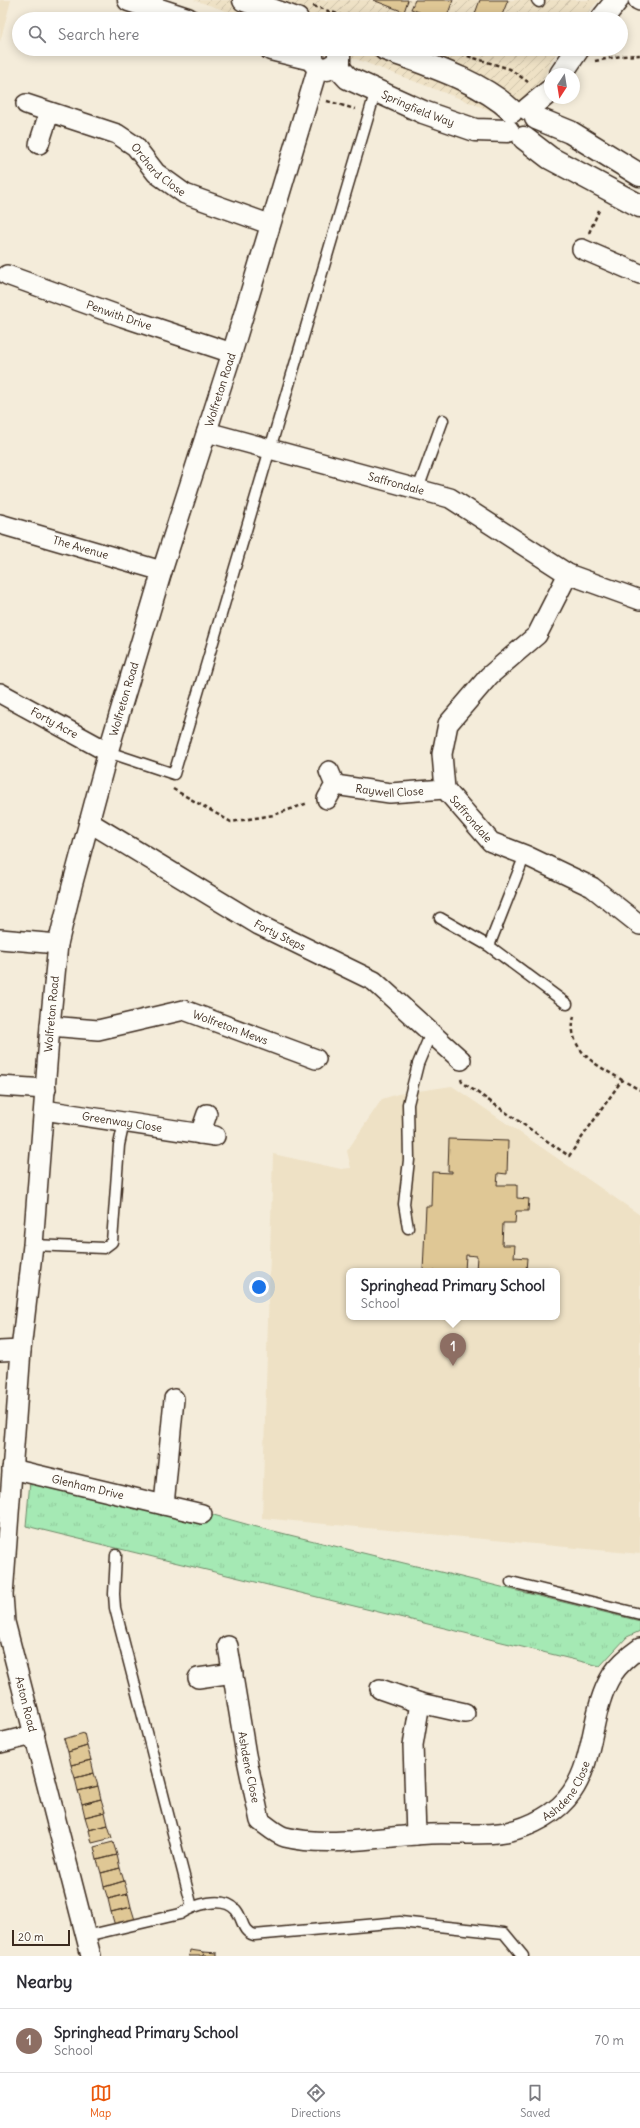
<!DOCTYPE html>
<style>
body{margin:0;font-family:Delius,sans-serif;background:#f7f7f7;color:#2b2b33}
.compass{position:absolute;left:544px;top:68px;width:36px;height:36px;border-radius:50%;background:#fff;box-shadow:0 2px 10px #0003;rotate:192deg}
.scale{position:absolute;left:12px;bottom:10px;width:58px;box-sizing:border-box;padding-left:4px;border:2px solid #3b2a1e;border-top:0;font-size:11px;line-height:14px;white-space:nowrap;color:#3b2a1e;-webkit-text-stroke:3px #fdfcf7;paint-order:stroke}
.you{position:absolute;left:259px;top:1287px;width:14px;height:14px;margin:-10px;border:3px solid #fff;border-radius:50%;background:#1a73e8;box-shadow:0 0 0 6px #1a73e833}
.badge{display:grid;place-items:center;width:26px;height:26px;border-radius:50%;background:#ea580c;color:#fff;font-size:13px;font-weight:700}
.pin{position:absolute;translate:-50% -33px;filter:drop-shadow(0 1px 2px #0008)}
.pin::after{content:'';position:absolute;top:21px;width:14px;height:12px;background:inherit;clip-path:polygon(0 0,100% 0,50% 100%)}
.popup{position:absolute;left:346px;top:1268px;width:214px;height:52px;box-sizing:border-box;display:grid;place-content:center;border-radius:8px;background:#fff;filter:drop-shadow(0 1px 3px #0005);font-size:13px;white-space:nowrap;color:#7c7c81}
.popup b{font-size:15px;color:#2b2b33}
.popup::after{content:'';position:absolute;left:50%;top:100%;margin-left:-8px;border:8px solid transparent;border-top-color:#fff}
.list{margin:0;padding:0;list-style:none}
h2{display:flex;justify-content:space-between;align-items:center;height:52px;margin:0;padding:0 16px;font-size:17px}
h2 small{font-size:13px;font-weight:400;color:#7c7c81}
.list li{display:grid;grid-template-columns:26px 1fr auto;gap:12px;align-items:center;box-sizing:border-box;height:64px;padding:0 16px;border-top:1px solid #e1e1e2}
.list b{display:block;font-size:15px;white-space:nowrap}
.list p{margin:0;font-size:13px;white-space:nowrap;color:#7c7c81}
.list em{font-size:13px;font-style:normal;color:#7c7c81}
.icon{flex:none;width:22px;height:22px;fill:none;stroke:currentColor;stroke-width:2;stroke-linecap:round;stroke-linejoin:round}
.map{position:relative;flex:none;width:640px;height:1956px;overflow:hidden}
.search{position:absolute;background:#fff;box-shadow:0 2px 10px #0003;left:12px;right:12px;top:12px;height:44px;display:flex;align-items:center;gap:10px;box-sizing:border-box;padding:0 14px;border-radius:22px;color:#7c7c81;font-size:15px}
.sheet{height:116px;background:#fff}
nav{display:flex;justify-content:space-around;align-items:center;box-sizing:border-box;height:56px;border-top:1px solid #e1e1e2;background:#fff;font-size:11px;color:#7c7c81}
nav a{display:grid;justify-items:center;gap:2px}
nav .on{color:#ea580c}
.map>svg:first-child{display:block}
.built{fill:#eee1c5;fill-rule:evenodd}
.industrial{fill:url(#industrial-furrows)}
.grass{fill:url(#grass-tufts);stroke:#708a69}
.building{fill:#dfc795;stroke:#3b2a1e}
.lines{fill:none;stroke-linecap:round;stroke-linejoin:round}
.service-casing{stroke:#3b2a1e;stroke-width:13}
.minor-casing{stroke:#3b2a1e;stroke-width:22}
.tertiary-casing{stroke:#3b2a1e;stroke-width:25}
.secondary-casing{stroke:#3b2a1e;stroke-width:25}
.path{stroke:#3b2a1e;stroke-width:2.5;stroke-dasharray:4 3;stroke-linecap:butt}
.service{stroke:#fdfcf7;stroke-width:10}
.minor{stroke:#fdfcf7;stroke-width:19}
.tertiary{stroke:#fdfcf7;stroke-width:22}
.secondary{stroke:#fdfcf7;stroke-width:22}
.labels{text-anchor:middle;stroke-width:3;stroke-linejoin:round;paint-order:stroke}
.street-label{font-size:11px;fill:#3b2a1e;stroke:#fdfcf7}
</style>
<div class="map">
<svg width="640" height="1956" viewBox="0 0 640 1956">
<defs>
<pattern id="industrial-furrows" width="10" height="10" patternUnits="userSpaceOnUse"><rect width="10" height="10" fill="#eee1c5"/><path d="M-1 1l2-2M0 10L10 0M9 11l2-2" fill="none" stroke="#cdc1a9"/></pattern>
<pattern id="grass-tufts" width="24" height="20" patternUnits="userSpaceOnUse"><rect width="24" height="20" fill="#a5e9b4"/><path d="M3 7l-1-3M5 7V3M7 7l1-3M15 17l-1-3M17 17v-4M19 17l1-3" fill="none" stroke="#8fc89a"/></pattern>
</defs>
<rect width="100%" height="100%" fill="#f4ecda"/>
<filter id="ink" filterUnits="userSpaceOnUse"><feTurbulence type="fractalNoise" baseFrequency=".025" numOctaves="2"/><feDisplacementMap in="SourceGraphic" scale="8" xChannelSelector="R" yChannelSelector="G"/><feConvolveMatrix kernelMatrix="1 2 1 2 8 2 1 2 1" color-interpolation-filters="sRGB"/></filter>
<g filter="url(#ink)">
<path class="built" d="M 0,0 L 11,0 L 0,42 Z
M 452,1086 L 640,1215 L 640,1554 L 262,1518 L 273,1154 L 341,1169 L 351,1168 L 347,1151 L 382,1099 L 398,1094 ZM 349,1271 L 557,1271 L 557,1317 L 349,1317 Z"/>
<path class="industrial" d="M 194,0 L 599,0 L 582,19 L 250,19 Z
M 330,49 L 558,49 L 521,122 Z"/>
<path class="grass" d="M 30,1481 L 207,1524 L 210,1514 L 253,1526 L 640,1621 L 640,1631 L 627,1637 L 600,1666 L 26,1526 Z"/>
<path class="building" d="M 373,0 L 408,0 L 404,12 Z
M 415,0 L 453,0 L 446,19 L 438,19 L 411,9 Z
M 480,0 L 508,0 L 502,15 L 512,19 L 473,19 Z
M 449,1139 L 508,1141 L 507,1174 L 498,1173 L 497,1185 L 517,1185 L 517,1198 L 529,1199 L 528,1211 L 516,1211 L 515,1223 L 503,1223 L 502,1245 L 515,1245 L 514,1257 L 527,1258 L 526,1271 L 476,1271 L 477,1256 L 466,1255 L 465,1271 L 423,1271 L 426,1206 L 431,1206 L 432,1172 L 452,1173 L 452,1171 L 448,1171 Z
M 84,1733 L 87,1746 L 68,1752 L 64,1739 Z
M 87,1746 L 91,1760 L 71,1765 L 68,1752 Z
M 91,1760 L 94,1773 L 75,1778 L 71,1765 Z
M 94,1773 L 98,1786 L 78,1791 L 75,1778 Z
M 98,1786 L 101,1799 L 82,1804 L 78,1791 Z
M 101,1799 L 105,1812 L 85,1817 L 82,1804 Z
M 105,1812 L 108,1825 L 89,1830 L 85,1817 Z
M 108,1825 L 112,1838 L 92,1843 L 89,1830 Z
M 113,1842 L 117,1855 L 97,1860 L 94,1847 Z
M 117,1855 L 120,1868 L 101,1873 L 97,1860 Z
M 120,1868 L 124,1881 L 104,1887 L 101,1873 Z
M 124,1881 L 128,1894 L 108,1899 L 104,1887 Z
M 128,1894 L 131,1907 L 111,1912 L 108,1899 Z
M 131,1907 L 135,1920 L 115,1926 L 111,1912 Z
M 190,1950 L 204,1952 L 203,1956 L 189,1956 Z
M 204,1952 L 217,1953 L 217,1956 L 203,1956 Z"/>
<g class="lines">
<defs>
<path id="service" d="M 537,0 L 539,2
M 418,489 L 443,420
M 108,752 L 174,774 L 376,90
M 440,918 L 489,946 L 567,1004
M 489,946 L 525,855
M 408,1228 L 404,1204 L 409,1160 L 408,1104 L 418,1064 L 431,1033
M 33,1245 L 104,1248 L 112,1242 L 119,1145 L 124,1122
M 116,1555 L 114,1594 L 115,1608 L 192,1907
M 511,1582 L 640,1614
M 86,1936 L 180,1914 C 194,1905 223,1895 236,1910 C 244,1920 241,1931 254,1935 L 400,1922 L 504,1933 L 523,1956"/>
<g id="minor">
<path d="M 638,0 L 640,1"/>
<path id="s1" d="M 26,104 L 117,134 L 135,146 L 156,173 L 185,194 L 269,224"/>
<path d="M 39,144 L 49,113"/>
<path d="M 582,249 L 640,274"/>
<path id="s2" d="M 7,275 L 123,317 L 232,353"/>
<path id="s3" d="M 207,432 L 450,498 L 568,574 L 640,600"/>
<path id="s4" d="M 0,524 L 162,571"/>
<path id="s5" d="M 568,574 L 537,635 L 489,676 L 448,724 L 442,754 L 445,789 L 491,842 L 525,855 L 592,887 L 640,925"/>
<path id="s6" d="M 0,693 L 108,752"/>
<path id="s7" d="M 335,785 L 390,793 L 445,789"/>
<path d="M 327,799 L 335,785 L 329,771"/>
<path id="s8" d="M 89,822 L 259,925 L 374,981 L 461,1060"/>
<path d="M 0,939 L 58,944"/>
<path id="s9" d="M 50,1026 L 98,1030 L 184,1010 L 316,1059"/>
<path d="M 0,1086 L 46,1089"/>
<path id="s10" d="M 44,1110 L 215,1136"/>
<path d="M 200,1134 L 207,1114"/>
<path d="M 0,1351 L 21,1350"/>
<path id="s11" d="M 12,1469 L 202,1514"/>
<path d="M 164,1505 L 174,1399"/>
<path id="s12" d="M 228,1646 L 246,1755 L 260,1821 C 267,1826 277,1835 285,1837 C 330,1848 384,1836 430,1834 C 453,1833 484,1836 506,1832 C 531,1827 558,1813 572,1792 C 596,1757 590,1710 612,1675 C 619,1664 630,1655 640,1648"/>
<path d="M 198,1678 L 233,1673"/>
<path d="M 380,1689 L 420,1703 L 465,1713"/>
<path d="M 0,1743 L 33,1735"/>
<path d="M 416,1835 L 413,1745 L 420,1703"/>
<path id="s13" d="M 91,1956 L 5,1622 L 3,1595 L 21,1350 L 33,1245 L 50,1026 L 58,944 L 72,886 L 108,752 L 162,571 L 232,353 L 318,67"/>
</g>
<path id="tertiary" d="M 602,19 L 617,0
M 561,74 L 578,49
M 528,109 L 550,91"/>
<g id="secondary">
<path d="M 129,0 L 187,19"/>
<path d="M 244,0 L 297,19"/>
<path d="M 271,49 L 312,59"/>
<path d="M 313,49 C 309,60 316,69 327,69 L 339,62 L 339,49"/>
<path d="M 385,49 C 425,64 481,81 512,111"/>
<path id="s14" d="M 336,65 L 348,78 L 423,112 L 475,130 L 508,131"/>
<path d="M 536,118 L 570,132 L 640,175"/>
<path d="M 524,138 L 550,158 L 640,206"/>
</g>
</defs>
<use href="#service" class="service-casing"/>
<use href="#minor" class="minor-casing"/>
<use href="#tertiary" class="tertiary-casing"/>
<use href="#secondary" class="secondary-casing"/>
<path class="path" d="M 313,6 L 353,19
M 461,54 L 510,69 L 528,82
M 595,61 L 621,56 L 640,55
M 327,101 L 355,109
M 589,233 L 600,208
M 173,789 L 231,822 L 274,815 L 308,803
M 574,1016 C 566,1051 597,1065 622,1080
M 461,1079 L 462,1082 L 569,1156 L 622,1080 L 640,1090"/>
<use href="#service" class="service"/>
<use href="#minor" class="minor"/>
<use href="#tertiary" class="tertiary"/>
<use href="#secondary" class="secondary"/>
</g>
</g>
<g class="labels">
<g class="street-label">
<text dy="4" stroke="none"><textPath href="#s14" startOffset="94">Springfield Way</textPath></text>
<text dy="4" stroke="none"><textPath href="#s1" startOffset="151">Orchard Close</textPath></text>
<text dy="4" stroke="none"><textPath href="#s2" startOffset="119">Penwith Drive</textPath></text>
<text dy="4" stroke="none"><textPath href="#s13" startOffset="1603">Wolfreton Road</textPath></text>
<text dy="4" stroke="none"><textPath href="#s3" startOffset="196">Saffrondale</textPath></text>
<text dy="4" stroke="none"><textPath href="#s4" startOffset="84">The Avenue</textPath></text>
<text dy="4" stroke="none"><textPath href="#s13" startOffset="1279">Wolfreton Road</textPath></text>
<text dy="4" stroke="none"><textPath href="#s6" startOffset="62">Forty Acre</textPath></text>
<text dy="4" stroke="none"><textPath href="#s7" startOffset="55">Raywell Close</textPath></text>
<text dy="4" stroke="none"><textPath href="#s5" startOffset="300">Saffrondale</textPath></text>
<text dy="4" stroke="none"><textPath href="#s8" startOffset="222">Forty Steps</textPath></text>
<text dy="4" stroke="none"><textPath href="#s13" startOffset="955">Wolfreton Road</textPath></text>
<text dy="4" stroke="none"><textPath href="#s9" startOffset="186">Wolfreton Mews</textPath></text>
<text dy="4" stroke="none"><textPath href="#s10" startOffset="79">Greenway Close</textPath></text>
<text dy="4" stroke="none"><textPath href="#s11" startOffset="78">Glenham Drive</textPath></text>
<text transform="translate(26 1704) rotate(76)" y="4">Aston Road</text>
<text dy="4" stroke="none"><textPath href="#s12" startOffset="123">Ashdene Close</textPath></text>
<text dy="4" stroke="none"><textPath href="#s12" startOffset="506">Ashdene Close</textPath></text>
</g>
</g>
</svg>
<svg class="compass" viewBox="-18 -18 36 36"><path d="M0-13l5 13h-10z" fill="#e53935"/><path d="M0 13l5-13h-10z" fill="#7c7c81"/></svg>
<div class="scale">20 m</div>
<div class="you"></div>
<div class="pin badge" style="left:453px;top:1366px;background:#8d6e63">1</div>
<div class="popup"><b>Springhead Primary School</b>School</div>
<div class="search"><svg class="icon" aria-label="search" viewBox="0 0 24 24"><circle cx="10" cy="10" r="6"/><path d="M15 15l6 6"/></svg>Search here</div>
</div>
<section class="sheet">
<h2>Nearby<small></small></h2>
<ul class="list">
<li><span class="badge" style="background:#8d6e63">1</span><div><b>Springhead Primary School</b><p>School</p></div><em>70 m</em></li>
</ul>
</section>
<nav>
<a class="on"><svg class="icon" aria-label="map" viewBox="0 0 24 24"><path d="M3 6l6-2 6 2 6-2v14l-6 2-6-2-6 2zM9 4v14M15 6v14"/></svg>Map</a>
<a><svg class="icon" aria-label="directions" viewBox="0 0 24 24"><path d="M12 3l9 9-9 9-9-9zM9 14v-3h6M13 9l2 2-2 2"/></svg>Directions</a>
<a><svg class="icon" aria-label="saved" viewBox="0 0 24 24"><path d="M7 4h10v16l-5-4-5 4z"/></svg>Saved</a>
</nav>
